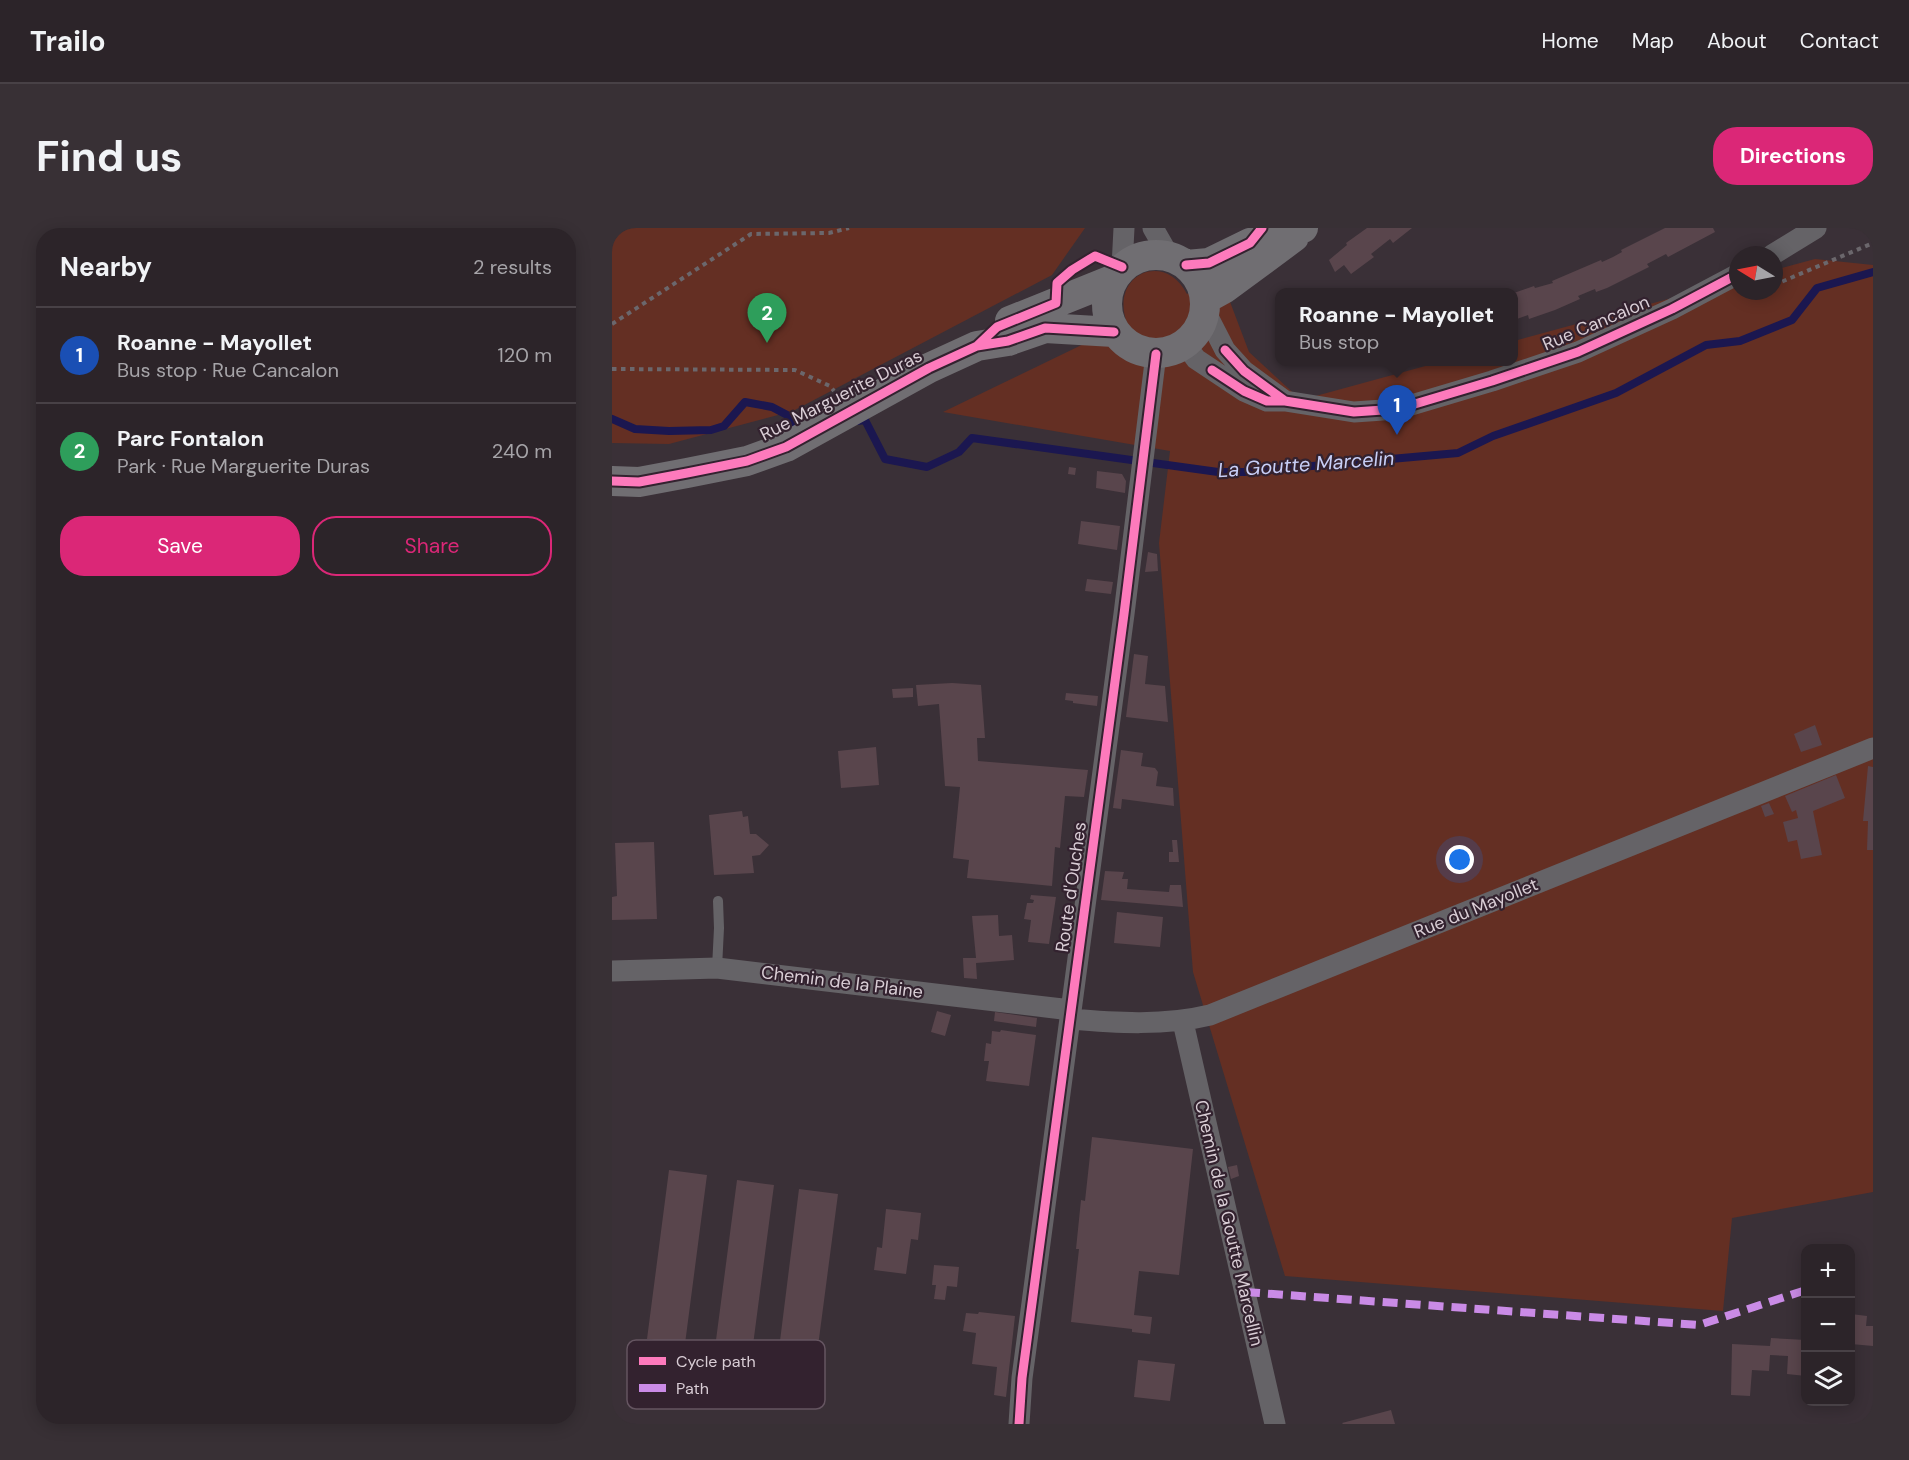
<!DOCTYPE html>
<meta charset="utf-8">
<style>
body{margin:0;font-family:"DM Sans",sans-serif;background:#383035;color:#f1f3f6}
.controls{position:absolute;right:18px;bottom:18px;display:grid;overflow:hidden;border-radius:12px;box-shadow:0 3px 15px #0003}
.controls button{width:54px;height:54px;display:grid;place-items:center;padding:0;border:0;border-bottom:2px solid #484146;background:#2c2429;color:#f1f3f6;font:30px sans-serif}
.compass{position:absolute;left:1117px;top:18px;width:54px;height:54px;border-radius:50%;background:#2c2429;box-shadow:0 3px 15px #0003;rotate:280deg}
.you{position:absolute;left:848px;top:632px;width:21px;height:21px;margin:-15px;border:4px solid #fff;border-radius:50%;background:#1a73e8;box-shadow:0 0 0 9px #1a73e833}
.badge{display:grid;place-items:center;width:39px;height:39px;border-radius:50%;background:#db2777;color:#fff;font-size:20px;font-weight:700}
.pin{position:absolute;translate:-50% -50px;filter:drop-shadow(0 2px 3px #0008)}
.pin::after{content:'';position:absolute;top:32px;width:21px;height:18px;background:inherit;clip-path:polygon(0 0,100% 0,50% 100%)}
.popup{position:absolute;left:663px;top:60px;width:243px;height:78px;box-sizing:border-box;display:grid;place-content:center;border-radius:12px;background:#2c2429;filter:drop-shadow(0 2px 4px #0005);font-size:20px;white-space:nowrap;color:#a6a4a8}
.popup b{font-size:22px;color:#f1f3f6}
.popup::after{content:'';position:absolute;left:50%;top:100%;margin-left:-12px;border:12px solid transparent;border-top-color:#2c2429}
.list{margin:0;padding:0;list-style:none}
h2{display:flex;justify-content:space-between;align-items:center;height:78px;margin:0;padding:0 24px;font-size:26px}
h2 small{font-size:20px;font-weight:400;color:#a6a4a8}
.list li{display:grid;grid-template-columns:39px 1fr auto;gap:18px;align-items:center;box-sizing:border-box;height:96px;padding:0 24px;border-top:2px solid #484146}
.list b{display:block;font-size:22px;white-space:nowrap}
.list p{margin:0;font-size:20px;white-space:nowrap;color:#a6a4a8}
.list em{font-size:20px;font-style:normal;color:#a6a4a8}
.actions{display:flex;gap:12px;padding:18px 24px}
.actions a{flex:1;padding:14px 0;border:2px solid #db2777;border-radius:24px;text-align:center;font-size:21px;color:#db2777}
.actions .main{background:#db2777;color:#fff}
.icon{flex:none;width:33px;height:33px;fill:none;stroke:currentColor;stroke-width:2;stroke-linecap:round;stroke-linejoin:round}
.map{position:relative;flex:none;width:1261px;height:1196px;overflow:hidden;border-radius:24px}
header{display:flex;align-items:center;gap:36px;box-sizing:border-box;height:84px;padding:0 30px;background:#2c2429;border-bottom:2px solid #484146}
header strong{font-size:28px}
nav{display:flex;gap:33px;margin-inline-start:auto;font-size:21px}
.intro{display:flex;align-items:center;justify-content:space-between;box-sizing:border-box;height:144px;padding:0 36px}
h1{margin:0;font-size:42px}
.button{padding:15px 27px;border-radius:24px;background:#db2777;color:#fff;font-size:21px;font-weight:700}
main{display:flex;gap:36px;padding:0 36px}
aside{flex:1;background:#2c2429;border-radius:24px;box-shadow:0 3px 15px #0003}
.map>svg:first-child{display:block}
.green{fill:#642f23}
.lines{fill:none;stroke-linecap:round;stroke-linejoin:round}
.stream{stroke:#1b1750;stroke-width:8}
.building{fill:#59454c}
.path{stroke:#6b676c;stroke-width:4;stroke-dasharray:4.5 4.5;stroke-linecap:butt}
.lane{stroke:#656367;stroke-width:10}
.street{stroke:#656367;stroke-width:21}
.secondary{stroke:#706e72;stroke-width:30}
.quiet{stroke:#ca8be6;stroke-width:8;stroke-dasharray:15 8;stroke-linecap:butt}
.cycleway-casing{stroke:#33222f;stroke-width:13}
.cycleway{stroke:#fd7abc;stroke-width:9}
.labels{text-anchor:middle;stroke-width:4.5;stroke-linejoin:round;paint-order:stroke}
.street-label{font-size:18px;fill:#d9cdd5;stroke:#33222f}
.water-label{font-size:20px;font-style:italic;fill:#c8cff7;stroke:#33222f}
.key{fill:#33222f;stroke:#655561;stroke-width:1.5}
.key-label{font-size:16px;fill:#d9cdd5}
</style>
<header>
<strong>Trailo</strong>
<nav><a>Home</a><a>Map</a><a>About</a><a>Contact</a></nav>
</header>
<div class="intro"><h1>Find us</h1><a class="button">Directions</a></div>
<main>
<aside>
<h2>Nearby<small>2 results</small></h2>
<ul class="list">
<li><span class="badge" style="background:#1a4fb4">1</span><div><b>Roanne - Mayollet</b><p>Bus stop · Rue Cancalon</p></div><em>120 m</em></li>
<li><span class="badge" style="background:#2e9e5b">2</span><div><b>Parc Fontalon</b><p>Park · Rue Marguerite Duras</p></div><em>240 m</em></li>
</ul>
<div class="actions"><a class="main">Save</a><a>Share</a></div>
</aside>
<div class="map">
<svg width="1261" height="1196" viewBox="0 0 1261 1196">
<rect width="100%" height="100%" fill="#3a3037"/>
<path class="green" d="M 0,0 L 473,0 L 440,47 L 181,183 L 57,216 L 0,215 Z
M 1203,31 L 1261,37 L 1261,964 L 1120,990 L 1111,1083 L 673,1048 L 581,744 L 547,315 L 558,223 L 331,184 L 515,95 C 497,46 553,22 575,66 L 609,50 L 637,124 L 689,172 L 828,134 L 902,134 L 902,113 L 1126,52 L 1126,63 L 1162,63 L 1162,42 Z"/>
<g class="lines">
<path class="stream" d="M 0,191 L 23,201 L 57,203 L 99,202 L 112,198 L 133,174 L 160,179 L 177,188 L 186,204
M 245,193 L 253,192 L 273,231 L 315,239 L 347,224 L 360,210 L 606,244 L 632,244 L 846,225 L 881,208 L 1004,165 L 1094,117 L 1128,113 L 1180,92 L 1205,60 L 1261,44"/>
</g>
<path class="building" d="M 755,0 L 800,0 L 781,15 L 778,11 L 759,26 L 762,29 L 739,46 L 732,37 L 723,44 L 717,32 L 735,17 L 734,15 Z
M 1053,0 L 1101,0 L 1103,4 L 1056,29 L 1054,26 L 1035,36 L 1037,39 L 995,60 L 984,64 L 983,61 L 978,63 L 966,68 L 968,71 L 943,82 L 917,91 L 916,87 L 902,92 L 902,65 L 922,58 L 923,60 L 941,55 L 940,53 L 989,32 L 990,34 L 1001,29 L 1010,24 L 1009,22 Z
M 457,239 L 464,240 L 463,247 L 456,246 Z
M 485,243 L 510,246 L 514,253 L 513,265 L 484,260 Z
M 469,293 L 508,298 L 505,322 L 466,316 Z
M 536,324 L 545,326 L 546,343 L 533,344 Z
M 475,351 L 501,354 L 499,366 L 473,363 Z
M 522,426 L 536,428 L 533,456 L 553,458 L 556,494 L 514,489 Z
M 340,455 L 369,457 L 373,510 L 365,510 L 366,533 L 476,542 L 472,569 L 453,568 L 448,620 L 443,619 L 440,658 L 355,650 L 357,632 L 341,630 L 348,559 L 333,558 L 327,476 L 306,478 L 304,457 Z
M 301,460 L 301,469 L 281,470 L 280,461 Z
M 454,465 L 486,468 L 485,478 L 461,475 L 461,473 L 453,472 Z
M 1203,497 L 1210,517 L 1189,524 L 1182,506 Z
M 264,519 L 267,557 L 229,560 L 226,523 Z
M 509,522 L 531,525 L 529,538 L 543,540 L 546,544 L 544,558 L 561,560 L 562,578 L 510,571 L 509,581 L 501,580 Z
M 1256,538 L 1261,539 L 1261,622 L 1255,622 L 1256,593 L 1251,593 Z
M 1224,547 L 1233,570 L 1201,583 L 1210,627 L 1189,631 L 1185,612 L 1176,614 L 1171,594 L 1186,590 L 1184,582 L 1180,584 L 1173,568 Z
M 1157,575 L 1162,586 L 1153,589 L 1149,578 Z
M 130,583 L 131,589 L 136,588 L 138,606 L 144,606 L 157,617 L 148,627 L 140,628 L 142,645 L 102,647 L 97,587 Z
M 560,612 L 565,612 L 567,634 L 557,634 L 557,624 L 561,624 Z
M 42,614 L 45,691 L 0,692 L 0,669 L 5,668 L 3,615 Z
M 493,643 L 512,644 L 510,651 L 516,651 L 515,661 L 557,664 L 558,657 L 569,657 L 571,679 L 489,672 Z
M 419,667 L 444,669 L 437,716 L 416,714 L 419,692 L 412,691 L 415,675 L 421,675 L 422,672 L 418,671 Z
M 505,684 L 551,689 L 548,719 L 502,715 Z
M 386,687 L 387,708 L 400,707 L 402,732 L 364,735 L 365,751 L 352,750 L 351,730 L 364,730 L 360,688 Z
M 325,783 L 339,787 L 333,808 L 319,804 Z
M 383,784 L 425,790 L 424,799 L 382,793 Z
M 389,802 L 424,807 L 417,858 L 374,853 L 377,833 L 372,833 L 374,815 L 379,816 L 380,803 L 388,804 Z
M 480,909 L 581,921 L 567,1047 L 527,1043 L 522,1087 L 540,1089 L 538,1106 L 520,1104 L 520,1101 L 459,1094 L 467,1021 L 464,1021 L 469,972 L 473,973 Z
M 625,937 L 627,948 L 619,951 L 616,939 Z
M 57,942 L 95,947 L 73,1116 L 35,1111 Z
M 125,952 L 162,957 L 141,1117 L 104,1112 Z
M 187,961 L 226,966 L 205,1126 L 167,1121 Z
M 274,981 L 309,985 L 306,1012 L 299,1011 L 294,1046 L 262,1042 L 265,1019 L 270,1020 Z
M 322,1037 L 347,1039 L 345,1059 L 335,1058 L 333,1072 L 322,1071 L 324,1057 L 320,1057 Z
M 367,1084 L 403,1088 L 394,1169 L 382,1167 L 385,1139 L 360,1136 L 364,1105 L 351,1103 L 354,1085 L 366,1086 Z
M 1239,1086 L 1255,1088 L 1254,1098 L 1261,1098 L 1261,1118 L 1239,1116 Z
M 1159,1110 L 1194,1112 L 1194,1148 L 1175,1146 L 1176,1128 L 1158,1127 L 1157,1143 L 1140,1142 L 1138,1168 L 1119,1167 L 1120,1116 L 1158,1118 Z
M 526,1132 L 563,1136 L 558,1173 L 522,1169 Z
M 779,1182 L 783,1196 L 731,1196 L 730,1195 Z"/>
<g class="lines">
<path class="path" d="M 1162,57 L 1261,15
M 0,96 L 139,6 L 217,5 L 237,0
M 0,141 L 183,142 L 218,158 L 222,163"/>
<path class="lane" d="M 105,740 L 107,700 L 106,673"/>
<path class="street" d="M 541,0 L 557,28
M 1160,27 L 1204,0
M 510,39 L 512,0
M 573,116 L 584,131 L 632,163 L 655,173 L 673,173 L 632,143 L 613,122 L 593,83
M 673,173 L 742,184 L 786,181 L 880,153 L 966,124 L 1060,81 L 1126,46
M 0,743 L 105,740 L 459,782
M 458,791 C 504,795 553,798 598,787 L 1261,520
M 571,794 L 663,1196
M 407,1196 L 410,1150 L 512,386 L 544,126"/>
<path class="secondary" d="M495 76a49 49 0 1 1 98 0a49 49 0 1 1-98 0Z
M 574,37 L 597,35 L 638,15 L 691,0
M 593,71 L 613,60 L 682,9
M 398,93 L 500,52
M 0,253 L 27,254 L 75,245 L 135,233 L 174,219 L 317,140 L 365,118 L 396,113 L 433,100 L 502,104"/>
<path class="quiet" d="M 633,1064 L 1087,1097 L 1194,1062"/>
<defs>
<path id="cycleway" d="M 574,37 L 597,35 L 638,15 L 650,0
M 365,118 L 385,99 L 444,75 L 445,55 L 460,42 L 483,28 L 510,39
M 600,142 L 632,163 L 655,173 L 673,173 L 632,143 L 613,122
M 673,173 L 742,184 L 786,181 L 880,153 L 966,124 L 1060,81 L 1126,46
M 0,253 L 27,254 L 75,245 L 135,233 L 174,219 L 317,140 L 365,118 L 396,113 L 433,100 L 502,104
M 407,1196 L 410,1150 L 512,386 L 544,126"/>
</defs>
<use href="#cycleway" class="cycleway-casing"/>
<use href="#cycleway" class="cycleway"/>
</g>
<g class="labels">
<g class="street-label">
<text transform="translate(984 95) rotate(-23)" y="6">Rue Cancalon</text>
<text transform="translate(229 167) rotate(-27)" y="6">Rue Marguerite Duras</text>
<text transform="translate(459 659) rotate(-82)" y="6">Route d'Ouches</text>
<text transform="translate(864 680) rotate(-22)" y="6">Rue du Mayollet</text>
<text transform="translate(230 754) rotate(7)" y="6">Chemin de la Plaine</text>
<text transform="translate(617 995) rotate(77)" y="6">Chemin de la Goutte Marcellin</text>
</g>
<g class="water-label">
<text transform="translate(694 236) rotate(-4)" y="7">La Goutte Marcelin</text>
</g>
</g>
<rect x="15" y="1112" width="198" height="69" rx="9" class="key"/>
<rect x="27" y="1129" width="27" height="8" fill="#fd7abc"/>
<rect x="27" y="1156" width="27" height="8" fill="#ca8be6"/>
<g class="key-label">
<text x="64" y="1139">Cycle path</text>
<text x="64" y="1166">Path</text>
</g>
</svg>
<div class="controls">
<button>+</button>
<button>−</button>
<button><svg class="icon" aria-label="layers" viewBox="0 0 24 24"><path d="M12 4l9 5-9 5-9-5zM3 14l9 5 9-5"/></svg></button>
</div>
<svg class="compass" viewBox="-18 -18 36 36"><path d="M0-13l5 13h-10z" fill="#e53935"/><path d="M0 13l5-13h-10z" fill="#a6a4a8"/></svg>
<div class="you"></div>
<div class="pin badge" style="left:785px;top:207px;background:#1a4fb4">1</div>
<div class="popup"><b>Roanne - Mayollet</b>Bus stop</div>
<div class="pin badge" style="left:155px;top:115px;background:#2e9e5b">2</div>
</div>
</main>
